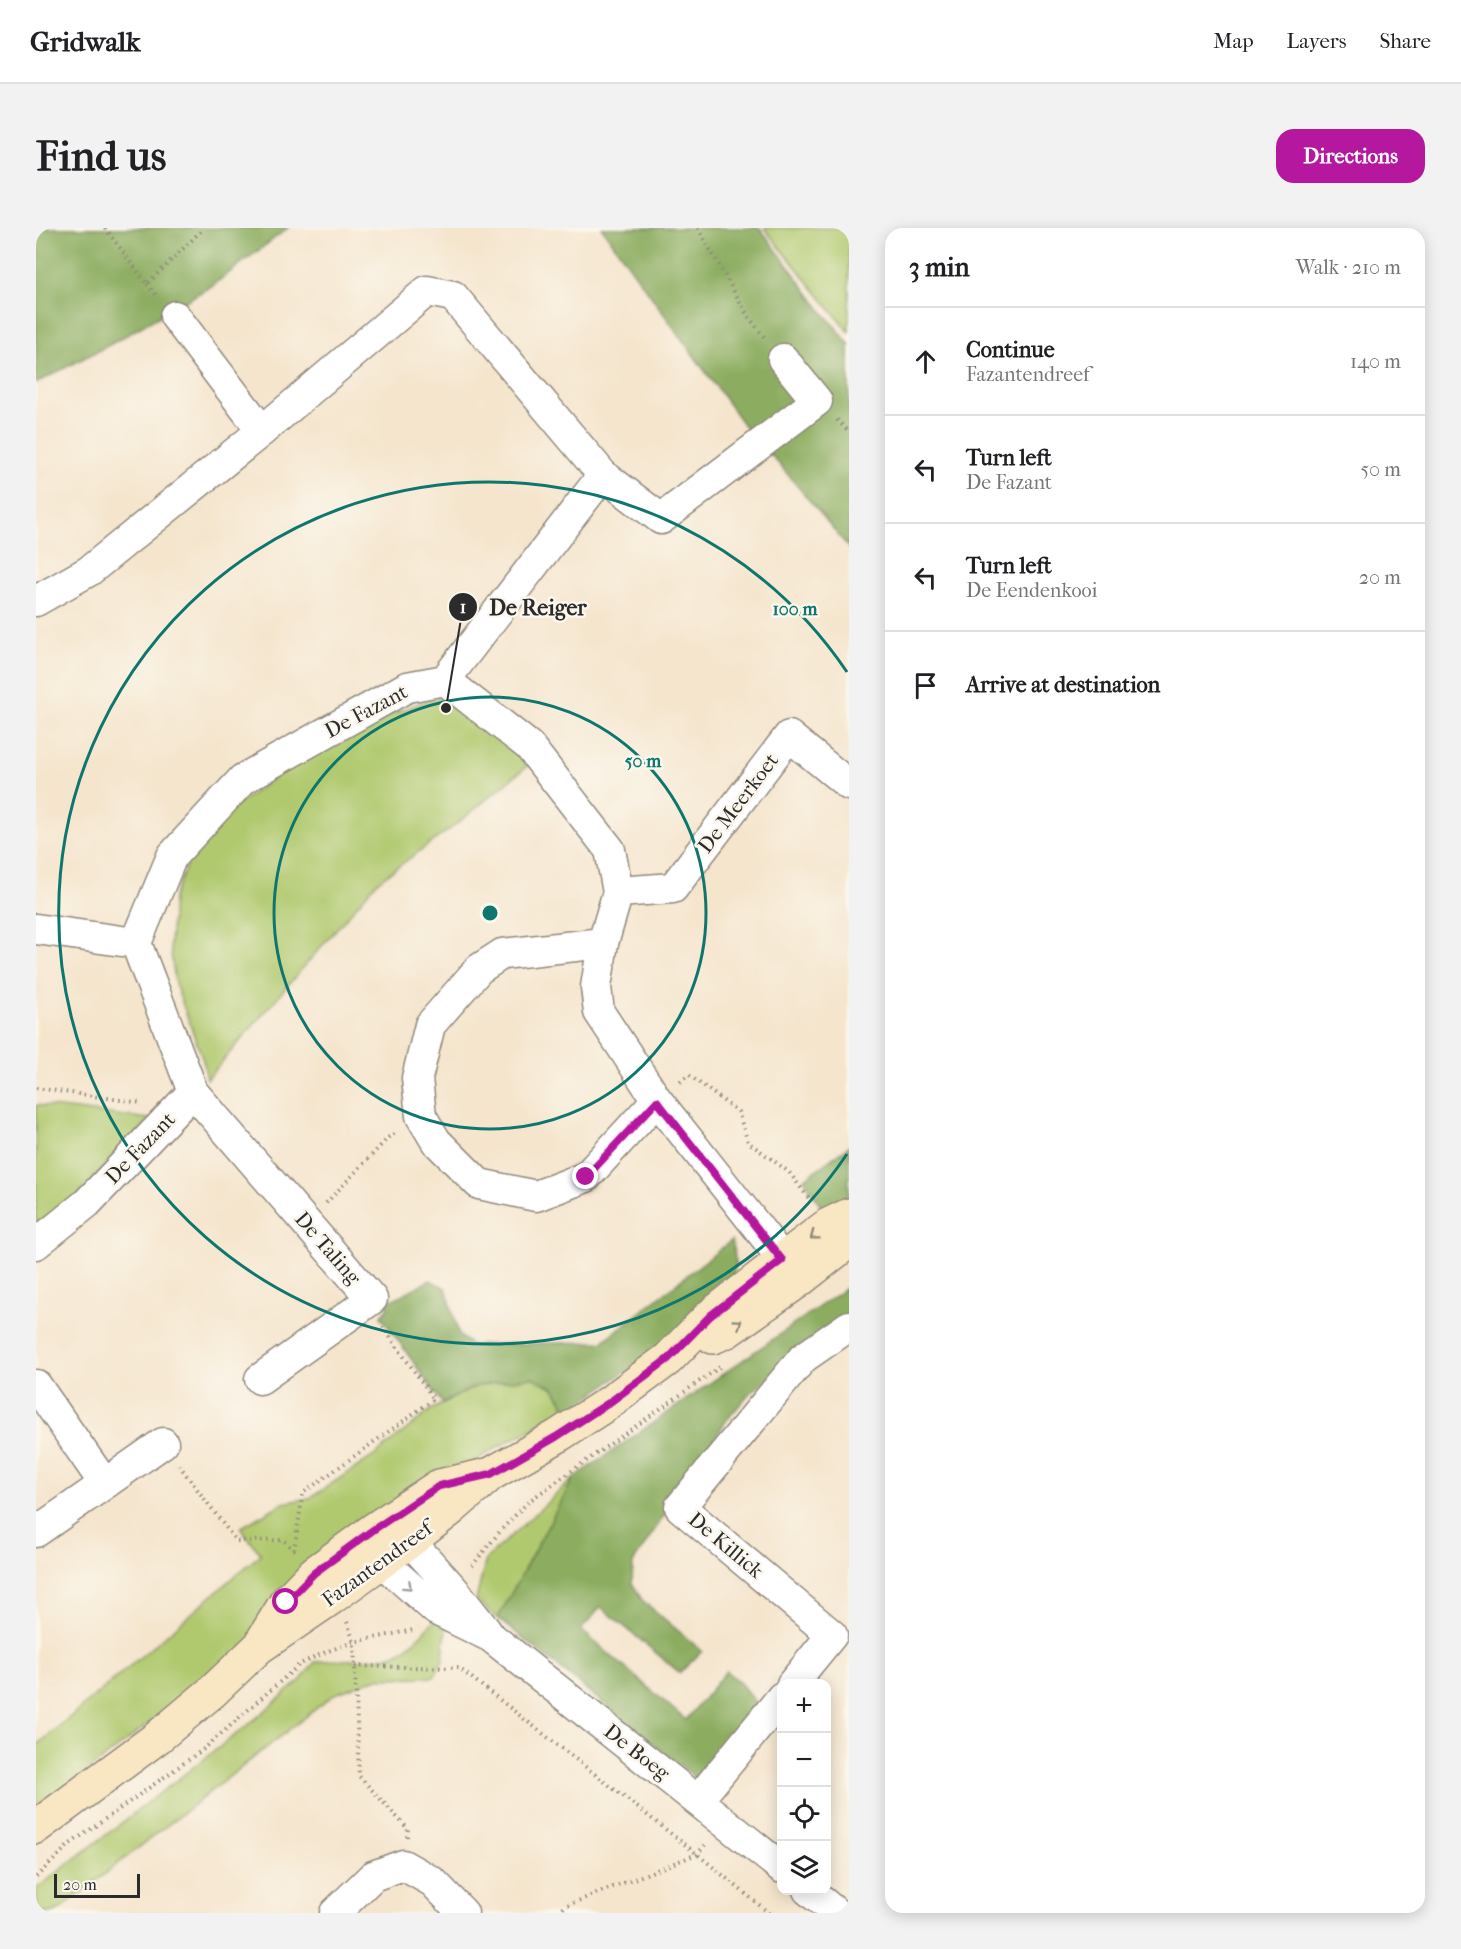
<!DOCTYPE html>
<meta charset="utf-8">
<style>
body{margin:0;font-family:"IM FELL French Canon",serif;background:#f2f2f2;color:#202124}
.controls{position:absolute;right:18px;bottom:18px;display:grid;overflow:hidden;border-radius:12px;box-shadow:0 3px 15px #0003}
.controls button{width:54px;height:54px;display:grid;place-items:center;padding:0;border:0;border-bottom:2px solid #e0e0e0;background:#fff;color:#202124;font:30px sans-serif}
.scale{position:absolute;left:18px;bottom:15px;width:86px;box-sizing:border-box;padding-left:6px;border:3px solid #2b2b2b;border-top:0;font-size:16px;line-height:21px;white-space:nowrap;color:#2b2b2b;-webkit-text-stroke:4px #fbf7ec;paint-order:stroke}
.stop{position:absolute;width:18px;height:18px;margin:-14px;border:4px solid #b5179e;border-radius:50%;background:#fff}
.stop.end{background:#b5179e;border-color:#fff;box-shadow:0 2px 6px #0008}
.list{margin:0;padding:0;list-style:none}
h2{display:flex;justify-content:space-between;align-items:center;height:78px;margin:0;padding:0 24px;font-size:26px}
h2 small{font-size:20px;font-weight:400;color:#757577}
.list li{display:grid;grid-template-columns:39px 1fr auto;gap:18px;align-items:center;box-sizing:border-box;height:108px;padding:0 24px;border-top:2px solid #e0e0e0}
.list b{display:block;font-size:22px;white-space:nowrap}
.list p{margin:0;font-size:20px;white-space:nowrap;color:#757577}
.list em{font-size:20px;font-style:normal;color:#757577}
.icon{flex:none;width:33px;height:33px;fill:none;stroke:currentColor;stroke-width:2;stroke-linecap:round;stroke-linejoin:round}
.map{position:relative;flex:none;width:813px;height:1685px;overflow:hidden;border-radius:18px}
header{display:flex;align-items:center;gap:36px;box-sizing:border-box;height:84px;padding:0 30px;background:#fff;border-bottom:2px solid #e0e0e0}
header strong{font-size:28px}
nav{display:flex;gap:33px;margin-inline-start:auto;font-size:21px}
.intro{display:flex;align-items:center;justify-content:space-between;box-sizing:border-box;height:144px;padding:0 36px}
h1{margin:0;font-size:42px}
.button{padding:15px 27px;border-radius:18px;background:#b5179e;color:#fff;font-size:21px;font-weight:700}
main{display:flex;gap:36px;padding:0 36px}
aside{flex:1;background:#fff;border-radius:18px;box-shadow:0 3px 15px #0003}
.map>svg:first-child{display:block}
.green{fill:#b0c96e;stroke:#6e7a4c;stroke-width:1.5}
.forest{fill:#8cad61;stroke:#5c6c46;stroke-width:1.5}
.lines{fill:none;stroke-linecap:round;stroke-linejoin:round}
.street-casing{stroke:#90887c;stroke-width:33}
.secondary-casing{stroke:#90887c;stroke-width:36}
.path{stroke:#90887c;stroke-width:4;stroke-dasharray:1.5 4.5;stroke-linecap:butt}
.street{stroke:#fff;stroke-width:30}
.secondary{stroke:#f9e7c3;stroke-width:33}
.oneway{stroke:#928977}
.oneway2{stroke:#a0a0a0}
.route{stroke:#b5179e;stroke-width:8}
.ring{fill:none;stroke:#0f766e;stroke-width:3}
.labels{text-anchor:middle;stroke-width:5;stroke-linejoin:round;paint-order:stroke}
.street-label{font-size:21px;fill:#2b2b2b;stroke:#fbf7ec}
.centre{fill:#0f766e;stroke:#fbf7ec;stroke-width:3}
.ring-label{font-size:18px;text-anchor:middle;font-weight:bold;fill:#0f766e;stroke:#fbf7ec;stroke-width:5;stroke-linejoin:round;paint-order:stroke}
.leader{fill:none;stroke:#2b2b2b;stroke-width:2}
.callout-dot{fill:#2b2b2b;stroke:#fbf7ec;stroke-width:2}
.mark-label{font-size:18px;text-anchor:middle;font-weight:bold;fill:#fff}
.callout-label{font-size:22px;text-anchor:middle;font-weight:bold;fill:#2b2b2b;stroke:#fbf7ec;stroke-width:5;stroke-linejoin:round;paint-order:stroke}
</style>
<header>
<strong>Gridwalk</strong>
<nav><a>Map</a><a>Layers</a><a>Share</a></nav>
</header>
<div class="intro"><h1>Find us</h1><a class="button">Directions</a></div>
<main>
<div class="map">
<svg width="813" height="1685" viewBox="0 0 813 1685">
<rect width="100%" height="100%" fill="#fbf7ec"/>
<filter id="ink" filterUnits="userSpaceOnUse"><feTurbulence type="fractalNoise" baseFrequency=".0167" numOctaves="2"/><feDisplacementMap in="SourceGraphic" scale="12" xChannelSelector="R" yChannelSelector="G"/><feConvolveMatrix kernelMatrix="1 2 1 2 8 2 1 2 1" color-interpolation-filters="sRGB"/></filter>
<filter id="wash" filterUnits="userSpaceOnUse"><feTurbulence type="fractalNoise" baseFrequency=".008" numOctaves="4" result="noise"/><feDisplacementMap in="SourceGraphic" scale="24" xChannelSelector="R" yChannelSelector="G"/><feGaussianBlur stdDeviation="1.35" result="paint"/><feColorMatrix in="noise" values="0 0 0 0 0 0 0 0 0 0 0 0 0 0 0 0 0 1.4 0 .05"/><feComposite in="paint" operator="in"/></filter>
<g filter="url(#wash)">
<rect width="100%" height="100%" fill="#f5e5cd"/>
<path class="green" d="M 728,0 L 813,0 L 813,104 Z
M 409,468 L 496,534 L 417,599 L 341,654 L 171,851 L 167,832 L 139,755 L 134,718 L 137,670 L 154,629 L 193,583 L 255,537 L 334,494 L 387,474 Z
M 0,877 L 114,891 L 0,1010 Z
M 496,1149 L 518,1160 L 532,1183 L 471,1214 L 381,1267 L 192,1434 L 56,1540 L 0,1578 L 0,1518 L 225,1326 L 204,1300 L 247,1275 L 274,1270 L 338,1228 L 396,1181 L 441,1158 Z
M 538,1250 L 462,1390 L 440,1372 L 450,1331 Z
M 399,1392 L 410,1399 L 407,1433 L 398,1449 L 342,1450 L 299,1466 L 19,1685 L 0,1685 L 0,1661 L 212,1497 L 265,1452 L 279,1434 C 306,1430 337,1435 364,1424 C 374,1420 390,1400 399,1392 Z"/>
<path class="forest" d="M 0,0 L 252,0 L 177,57 L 75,116 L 0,155 Z
M 566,0 L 724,0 L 783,79 L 813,116 L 813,320 L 738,230 L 720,214 Z
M 813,918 L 813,973 L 791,988 L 768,951 Z
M 696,1012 L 700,1036 L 696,1050 L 649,1103 L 532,1183 L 518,1160 L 496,1149 L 441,1158 L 406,1175 L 345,1088 L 352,1080 L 352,1074 L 394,1052 L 410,1060 L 423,1107 L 435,1117 L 566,1114 Z
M 813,1058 L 813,1087 L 757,1130 L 711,1168 L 690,1193 L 597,1335 L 596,1355 L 606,1372 L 666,1423 L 644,1445 L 565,1379 L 545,1402 L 650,1492 L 690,1443 L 705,1456 L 719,1474 L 714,1495 L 662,1552 L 462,1390 L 538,1250 Z"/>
</g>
<g filter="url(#ink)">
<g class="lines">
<defs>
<path id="street" d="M 139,88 L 226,203
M 0,373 L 53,343 L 226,203 L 391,63 L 417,68 L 567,247
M 409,452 L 567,247 L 625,291 L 781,173 L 747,131
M 582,664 L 637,660 L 753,508 L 813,557
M 0,701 L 100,715
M 567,715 L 466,726 L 443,741 L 394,797 L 381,850 L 385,888 L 400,913 L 443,956 L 500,968 L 550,949 L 621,872
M 157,864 L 336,1071 L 224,1151
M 0,1016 L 51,975 L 157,864 L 100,715 L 136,628 L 207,551 L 371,459 L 409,452 L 493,518 L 574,622 L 582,664 L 567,715 L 560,759 L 563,784 L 621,872 L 734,1015 L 760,1052
M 0,1157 L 68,1255
M 0,1304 L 127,1215
M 351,1306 L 374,1313 L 418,1362 L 451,1404
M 340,1312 L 345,1333 L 400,1382 L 455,1409 L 746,1640
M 756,1456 L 796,1407 L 644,1279 L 767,1130 L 813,1098
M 662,1572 L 746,1469
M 772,1662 L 800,1685
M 299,1685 L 337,1648 L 367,1637 L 397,1654 L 427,1685"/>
<path id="secondary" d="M 677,1109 L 691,1103 L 761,1054 L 813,1013
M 228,1410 L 250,1374 L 278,1345 L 337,1302 L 403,1258 L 451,1247
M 0,1599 L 122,1509 L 177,1463 L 223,1419 L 295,1370 L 374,1313 L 415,1281 L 455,1246 L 520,1209 L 574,1174 L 632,1131 L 674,1088 L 746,1032 L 792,997 L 813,987"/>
</defs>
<use href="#street" class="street-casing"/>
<use href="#secondary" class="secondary-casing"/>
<path class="path" d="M 69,0 L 111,56 L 168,0
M 662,0 L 712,88 L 729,110
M 111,56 L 120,67
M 801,192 L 813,204
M 644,854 L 653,847 L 702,884 L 712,914 L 753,944 L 774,972
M 0,860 L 106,875
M 290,975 L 353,909 L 361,904
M 143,1237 L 200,1313 L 247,1312 L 259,1323
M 258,1322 L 267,1265 L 398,1171 L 347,1099
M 436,1338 L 466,1301 L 493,1273 L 684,1139
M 311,1394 L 318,1414 L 323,1548 L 372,1601 L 371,1609
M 319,1438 L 423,1440 L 661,1626 L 733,1685
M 0,1649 L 34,1616 L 169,1520 L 264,1436 L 292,1423 L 318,1414 L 377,1402
M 523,1685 L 529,1678 L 661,1626 L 669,1617"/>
<use href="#street" class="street"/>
<use href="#secondary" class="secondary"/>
</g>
<defs><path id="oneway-chevron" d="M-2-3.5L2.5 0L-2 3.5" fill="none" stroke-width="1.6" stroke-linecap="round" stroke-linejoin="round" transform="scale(1.5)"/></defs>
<g class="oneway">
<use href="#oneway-chevron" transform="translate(778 1008) rotate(143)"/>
<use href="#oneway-chevron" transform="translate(702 1095) rotate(-35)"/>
</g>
<use class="oneway2" href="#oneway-chevron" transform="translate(372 1358) rotate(42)"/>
</g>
<g class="lines" filter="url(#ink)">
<path class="route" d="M 250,1374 L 278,1345 L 337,1302 L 403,1258 L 455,1246 L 520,1209 L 574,1174 L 632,1131 L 674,1088 L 746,1032 L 621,873 L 550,949"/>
</g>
<g class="ring">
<circle cx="454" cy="685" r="216"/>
<path d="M811 926A431 431 0 1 1 811 444"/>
</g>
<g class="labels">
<g class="street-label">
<text transform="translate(330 483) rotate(-28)" y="7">De Fazant</text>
<text transform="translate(702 575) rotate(-53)" y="7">De Meerkoet</text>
<text transform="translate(104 920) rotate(-46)" y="7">De Fazant</text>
<text transform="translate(292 1020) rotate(49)" y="7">De Taling</text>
<text transform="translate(690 1317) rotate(40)" y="7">De Killick</text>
<text transform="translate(341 1336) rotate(-36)" y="7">Fazantendreef</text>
<text transform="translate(601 1524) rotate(38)" y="7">De Boeg</text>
</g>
</g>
<circle cx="454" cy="685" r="9" class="centre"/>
<g class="ring-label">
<text x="759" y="387">100 m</text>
<text x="607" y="539">50 m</text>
</g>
<path class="leader" d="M410 480L427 379"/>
<g class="callout-dot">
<circle cx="410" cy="480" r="6"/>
<circle cx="427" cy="379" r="15"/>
</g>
<g class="mark-label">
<text x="427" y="385">1</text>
</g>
<g class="callout-label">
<text x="502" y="387">De Reiger</text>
</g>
</svg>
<div class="controls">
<button>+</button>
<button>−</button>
<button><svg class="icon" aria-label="locate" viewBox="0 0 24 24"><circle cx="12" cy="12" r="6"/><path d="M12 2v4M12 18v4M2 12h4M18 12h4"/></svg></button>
<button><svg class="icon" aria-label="layers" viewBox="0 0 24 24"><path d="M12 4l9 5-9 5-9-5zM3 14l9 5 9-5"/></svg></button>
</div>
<div class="scale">20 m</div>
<div class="stop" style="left:250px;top:1374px"></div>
<div class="stop end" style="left:550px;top:949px"></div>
</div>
<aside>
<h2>3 min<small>Walk · 210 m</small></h2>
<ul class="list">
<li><svg class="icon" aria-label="ahead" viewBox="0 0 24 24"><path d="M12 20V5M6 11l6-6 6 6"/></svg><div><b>Continue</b><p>Fazantendreef</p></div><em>140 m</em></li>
<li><svg class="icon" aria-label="left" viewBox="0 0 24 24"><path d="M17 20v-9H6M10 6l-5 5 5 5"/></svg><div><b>Turn left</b><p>De Fazant</p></div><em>50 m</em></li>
<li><svg class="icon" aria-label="left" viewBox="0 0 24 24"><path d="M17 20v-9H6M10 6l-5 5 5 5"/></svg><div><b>Turn left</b><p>De Eendenkooi</p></div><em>20 m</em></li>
<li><svg class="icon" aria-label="arrive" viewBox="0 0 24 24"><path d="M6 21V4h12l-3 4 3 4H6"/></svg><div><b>Arrive at destination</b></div></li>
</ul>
</aside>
</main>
